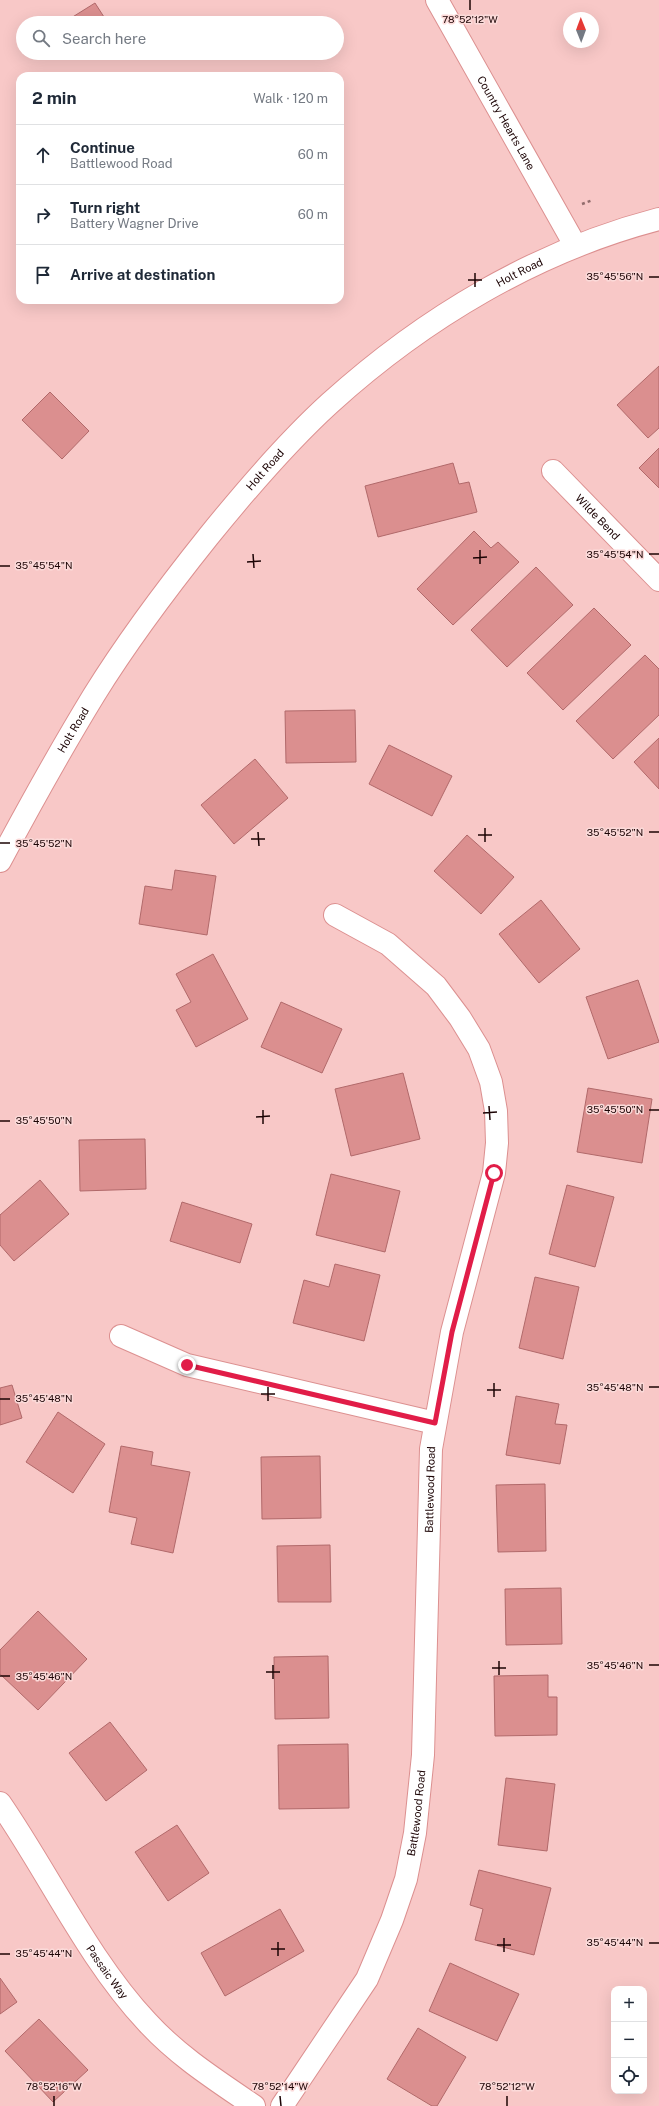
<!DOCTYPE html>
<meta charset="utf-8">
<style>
body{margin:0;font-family:"Public Sans",sans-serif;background:#f2f2f3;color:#1f2937}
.controls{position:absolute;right:12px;bottom:12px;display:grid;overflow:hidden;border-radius:8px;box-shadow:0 4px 16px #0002}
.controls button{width:36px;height:36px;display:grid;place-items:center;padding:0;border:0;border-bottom:1px solid #e0e1e3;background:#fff;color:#1f2937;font:20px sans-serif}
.compass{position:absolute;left:563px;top:12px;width:36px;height:36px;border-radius:50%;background:#fff;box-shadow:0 4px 16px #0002;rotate:359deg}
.stop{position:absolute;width:12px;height:12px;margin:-9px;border:3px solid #e11d48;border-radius:50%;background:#fff}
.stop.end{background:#e11d48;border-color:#fff;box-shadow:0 1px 4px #0008}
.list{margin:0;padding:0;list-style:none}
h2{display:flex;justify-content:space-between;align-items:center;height:52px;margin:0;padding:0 16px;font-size:17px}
h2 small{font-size:13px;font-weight:400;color:#747a83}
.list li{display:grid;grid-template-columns:26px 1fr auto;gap:12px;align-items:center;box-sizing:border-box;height:60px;padding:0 16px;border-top:1px solid #e0e1e3}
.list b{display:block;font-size:15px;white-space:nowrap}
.list p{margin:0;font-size:13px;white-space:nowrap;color:#747a83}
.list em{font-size:13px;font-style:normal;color:#747a83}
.icon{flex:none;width:22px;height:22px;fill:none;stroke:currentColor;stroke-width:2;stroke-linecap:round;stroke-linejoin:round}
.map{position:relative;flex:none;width:659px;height:2106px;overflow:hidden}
.search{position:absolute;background:#fff;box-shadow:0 4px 16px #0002;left:16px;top:16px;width:328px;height:44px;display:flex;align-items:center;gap:10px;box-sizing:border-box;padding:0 14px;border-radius:22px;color:#747a83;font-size:15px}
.panel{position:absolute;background:#fff;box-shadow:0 4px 16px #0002;left:16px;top:72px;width:328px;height:232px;border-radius:12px}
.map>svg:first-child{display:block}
.building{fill:#db8f8f;stroke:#b1696a}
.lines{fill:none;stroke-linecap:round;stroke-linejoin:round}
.minor-casing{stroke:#dc9090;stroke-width:24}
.path{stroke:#926d6d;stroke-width:2.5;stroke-dasharray:3 3;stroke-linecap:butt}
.minor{stroke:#fff;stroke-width:22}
.route{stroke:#e11d48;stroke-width:5}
.ticks{fill:none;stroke:#1c0405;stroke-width:1.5}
.labels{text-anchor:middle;stroke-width:3;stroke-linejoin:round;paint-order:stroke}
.street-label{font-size:11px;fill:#1c0405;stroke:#fbdad9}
.ticks-label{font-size:10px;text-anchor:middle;fill:#1c0405;stroke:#fbdad9;stroke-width:3;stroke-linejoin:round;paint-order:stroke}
</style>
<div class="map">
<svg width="659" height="2106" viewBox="0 0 659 2106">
<rect width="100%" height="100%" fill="#f8c8c7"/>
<path class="building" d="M 95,3 L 104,17 L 94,23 L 74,23 L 71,18 Z
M 140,19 L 142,23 L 134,23 Z
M 659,366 L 659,428 L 648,438 L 617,405 Z
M 50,392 L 89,431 L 62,459 L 22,420 Z
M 659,448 L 659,488 L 639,468 Z
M 453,463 L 459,484 L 469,482 L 477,512 L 378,537 L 365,486 Z
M 474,531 L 491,548 L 498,542 L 519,562 L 453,625 L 417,589 Z
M 536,567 L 573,605 L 507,667 L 471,630 Z
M 594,608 L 631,645 L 563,710 L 527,673 Z
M 645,655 L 659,669 L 659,715 L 613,759 L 576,721 Z
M 355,710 L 356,762 L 286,763 L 285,711 Z
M 659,738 L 659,789 L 634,762 Z
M 389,745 L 452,776 L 432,816 L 369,784 Z
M 255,759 L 288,798 L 234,844 L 201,805 Z
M 467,835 L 514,877 L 481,914 L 434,871 Z
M 175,870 L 216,876 L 207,935 L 139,924 L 145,886 L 172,890 Z
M 541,900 L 580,949 L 539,983 L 499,934 Z
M 213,954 L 248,1019 L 196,1047 L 176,1010 L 191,1002 L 176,974 Z
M 638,980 L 659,1042 L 608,1059 L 586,997 Z
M 281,1002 L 342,1029 L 322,1073 L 261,1047 Z
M 403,1073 L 420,1139 L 351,1156 L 335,1089 Z
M 588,1088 L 652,1099 L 642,1163 L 577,1152 Z
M 145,1139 L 146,1189 L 80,1191 L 79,1140 Z
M 331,1174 L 400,1191 L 385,1252 L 316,1235 Z
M 40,1180 L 69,1214 L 14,1261 L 0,1245 L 0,1215 Z
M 567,1185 L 614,1197 L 595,1267 L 549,1254 Z
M 182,1202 L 252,1224 L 240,1263 L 170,1241 Z
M 335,1264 L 380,1275 L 364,1341 L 293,1323 L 304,1280 L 329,1287 Z
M 535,1277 L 579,1287 L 563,1359 L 519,1348 Z
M 12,1385 L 22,1418 L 0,1425 L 0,1388 Z
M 516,1396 L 559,1404 L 555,1424 L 567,1425 L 560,1464 L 506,1455 Z
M 58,1412 L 105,1444 L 73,1493 L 26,1462 Z
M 121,1446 L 153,1452 L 151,1465 L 190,1472 L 173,1553 L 131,1544 L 137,1518 L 109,1512 Z
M 320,1456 L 321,1518 L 262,1519 L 261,1457 Z
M 545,1484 L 546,1551 L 498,1552 L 496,1485 Z
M 330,1545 L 331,1602 L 278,1602 L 277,1546 Z
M 561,1588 L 562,1644 L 506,1645 L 505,1589 Z
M 38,1611 L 87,1659 L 38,1710 L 0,1674 L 0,1650 Z
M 328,1656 L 329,1718 L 275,1719 L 274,1657 Z
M 548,1675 L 548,1697 L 557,1697 L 557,1735 L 495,1736 L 494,1676 Z
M 110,1722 L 147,1770 L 106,1801 L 69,1753 Z
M 348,1744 L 349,1808 L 279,1809 L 278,1745 Z
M 506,1778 L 555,1784 L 547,1851 L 498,1845 Z
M 177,1825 L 209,1873 L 168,1901 L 135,1852 Z
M 479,1870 L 551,1888 L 534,1955 L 475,1940 L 483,1909 L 470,1905 Z
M 280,1909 L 304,1951 L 225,1996 L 201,1953 Z
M 450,1963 L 519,1994 L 497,2041 L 429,2011 Z
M 0,1978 L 17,2002 L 0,2014 Z
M 39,2019 L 88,2070 L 53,2102 L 5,2051 Z
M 418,2028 L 466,2057 L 437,2106 L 432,2106 L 387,2079 Z"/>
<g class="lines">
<defs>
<g id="minor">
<path id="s1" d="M 437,0 L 575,245"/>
<path id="s2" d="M 553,471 L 659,580"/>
<path id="s3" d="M 0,861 C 30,805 61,749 94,695 C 128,640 168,587 208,537 C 246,490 286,443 330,403 C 424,318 536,251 659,219"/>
<path d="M 121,1336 L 187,1365 L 435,1423"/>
<path id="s4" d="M 0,1803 C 49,1874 88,1959 147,2022 C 178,2056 216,2080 254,2106"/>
<path id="s5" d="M 282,2106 L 367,1979 L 392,1920 L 406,1879 L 415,1833 L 423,1755 L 431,1449 L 452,1332 L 494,1173 L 497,1143 L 496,1111 L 491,1082 L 479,1049 L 460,1018 L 436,986 L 388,944 L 335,915"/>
</g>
</defs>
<use href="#minor" class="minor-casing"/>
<path class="path" d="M 582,204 L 593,200"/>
<use href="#minor" class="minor"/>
</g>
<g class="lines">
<path class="route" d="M 187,1365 L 435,1423 L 452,1332 L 494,1173"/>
</g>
<path class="ticks" d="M 470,0 L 470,10M 475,273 L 475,287M 649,277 L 659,277M 468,280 L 482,280M 480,550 L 480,564M 253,554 L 254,568M 649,554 L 659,554M 473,558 L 487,557M 247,562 L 261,561M 0,566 L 10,566M 485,828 L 485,842M 258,832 L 259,846M 649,832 L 659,832M 478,835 L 492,835M 251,839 L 265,839M 0,843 L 10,843M 489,1106 L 490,1120M 263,1110 L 263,1124M 649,1110 L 659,1110M 483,1113 L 497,1112M 256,1117 L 270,1116M 0,1121 L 10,1121M 494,1383 L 494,1397M 268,1387 L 268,1401M 649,1387 L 659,1387M 487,1390 L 501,1390M 261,1394 L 275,1394M 0,1399 L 10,1399M 499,1661 L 499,1675M 273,1665 L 273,1679M 649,1665 L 659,1665M 492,1668 L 506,1668M 266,1672 L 280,1672M 0,1676 L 10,1676M 504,1938 L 504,1952M 278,1942 L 278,1956M 649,1943 L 659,1943M 497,1945 L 511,1945M 271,1949 L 285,1949M 0,1954 L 10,1954M 54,2096 L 54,2106M 280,2096 L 281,2106M 507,2096 L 507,2106"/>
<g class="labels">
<g class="street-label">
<text dy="4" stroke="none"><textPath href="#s1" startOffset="141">Country Hearts Lane</textPath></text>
<text dy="4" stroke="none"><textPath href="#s3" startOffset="798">Holt Road</textPath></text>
<text dy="4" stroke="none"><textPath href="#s3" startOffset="474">Holt Road</textPath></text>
<text dy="4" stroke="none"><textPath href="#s2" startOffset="64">Wilde Bend</textPath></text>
<text dy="4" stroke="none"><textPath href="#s3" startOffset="150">Holt Road</textPath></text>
<text dy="4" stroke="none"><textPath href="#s5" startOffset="651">Battlewood Road</textPath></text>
<text dy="4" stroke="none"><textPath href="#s5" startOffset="327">Battlewood Road</textPath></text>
<text dy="4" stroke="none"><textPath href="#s4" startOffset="200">Passaic Way</textPath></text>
</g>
</g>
<g class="ticks-label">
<text x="470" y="23">78°52'12"W</text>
<text x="615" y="280">35°45'56"N</text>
<text x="615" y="558">35°45'54"N</text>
<text x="44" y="569">35°45'54"N</text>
<text x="615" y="836">35°45'52"N</text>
<text x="44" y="847">35°45'52"N</text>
<text x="615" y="1113">35°45'50"N</text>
<text x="44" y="1124">35°45'50"N</text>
<text x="615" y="1391">35°45'48"N</text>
<text x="44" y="1402">35°45'48"N</text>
<text x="615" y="1669">35°45'46"N</text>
<text x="44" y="1680">35°45'46"N</text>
<text x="615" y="1946">35°45'44"N</text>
<text x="44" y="1957">35°45'44"N</text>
<text x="54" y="2090">78°52'16"W</text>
<text x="280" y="2090">78°52'14"W</text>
<text x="507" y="2090">78°52'12"W</text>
</g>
</svg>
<div class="controls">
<button>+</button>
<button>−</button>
<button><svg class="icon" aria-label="locate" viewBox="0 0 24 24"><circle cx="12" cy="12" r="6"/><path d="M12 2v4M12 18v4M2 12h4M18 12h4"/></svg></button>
</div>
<svg class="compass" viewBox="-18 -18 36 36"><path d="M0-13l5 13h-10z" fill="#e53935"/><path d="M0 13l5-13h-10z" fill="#747a83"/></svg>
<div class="stop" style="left:494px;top:1173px"></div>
<div class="stop end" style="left:187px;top:1365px"></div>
<div class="search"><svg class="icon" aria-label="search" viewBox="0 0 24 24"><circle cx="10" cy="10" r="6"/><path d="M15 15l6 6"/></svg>Search here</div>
<section class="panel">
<h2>2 min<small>Walk · 120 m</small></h2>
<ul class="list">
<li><svg class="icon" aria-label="ahead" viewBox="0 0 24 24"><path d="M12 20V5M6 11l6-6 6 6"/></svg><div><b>Continue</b><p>Battlewood Road</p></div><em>60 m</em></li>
<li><svg class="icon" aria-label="right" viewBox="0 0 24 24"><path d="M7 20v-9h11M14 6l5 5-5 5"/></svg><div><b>Turn right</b><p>Battery Wagner Drive</p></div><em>60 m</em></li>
<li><svg class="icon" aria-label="arrive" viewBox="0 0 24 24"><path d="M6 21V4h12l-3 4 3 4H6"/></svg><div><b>Arrive at destination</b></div></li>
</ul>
</section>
</div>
